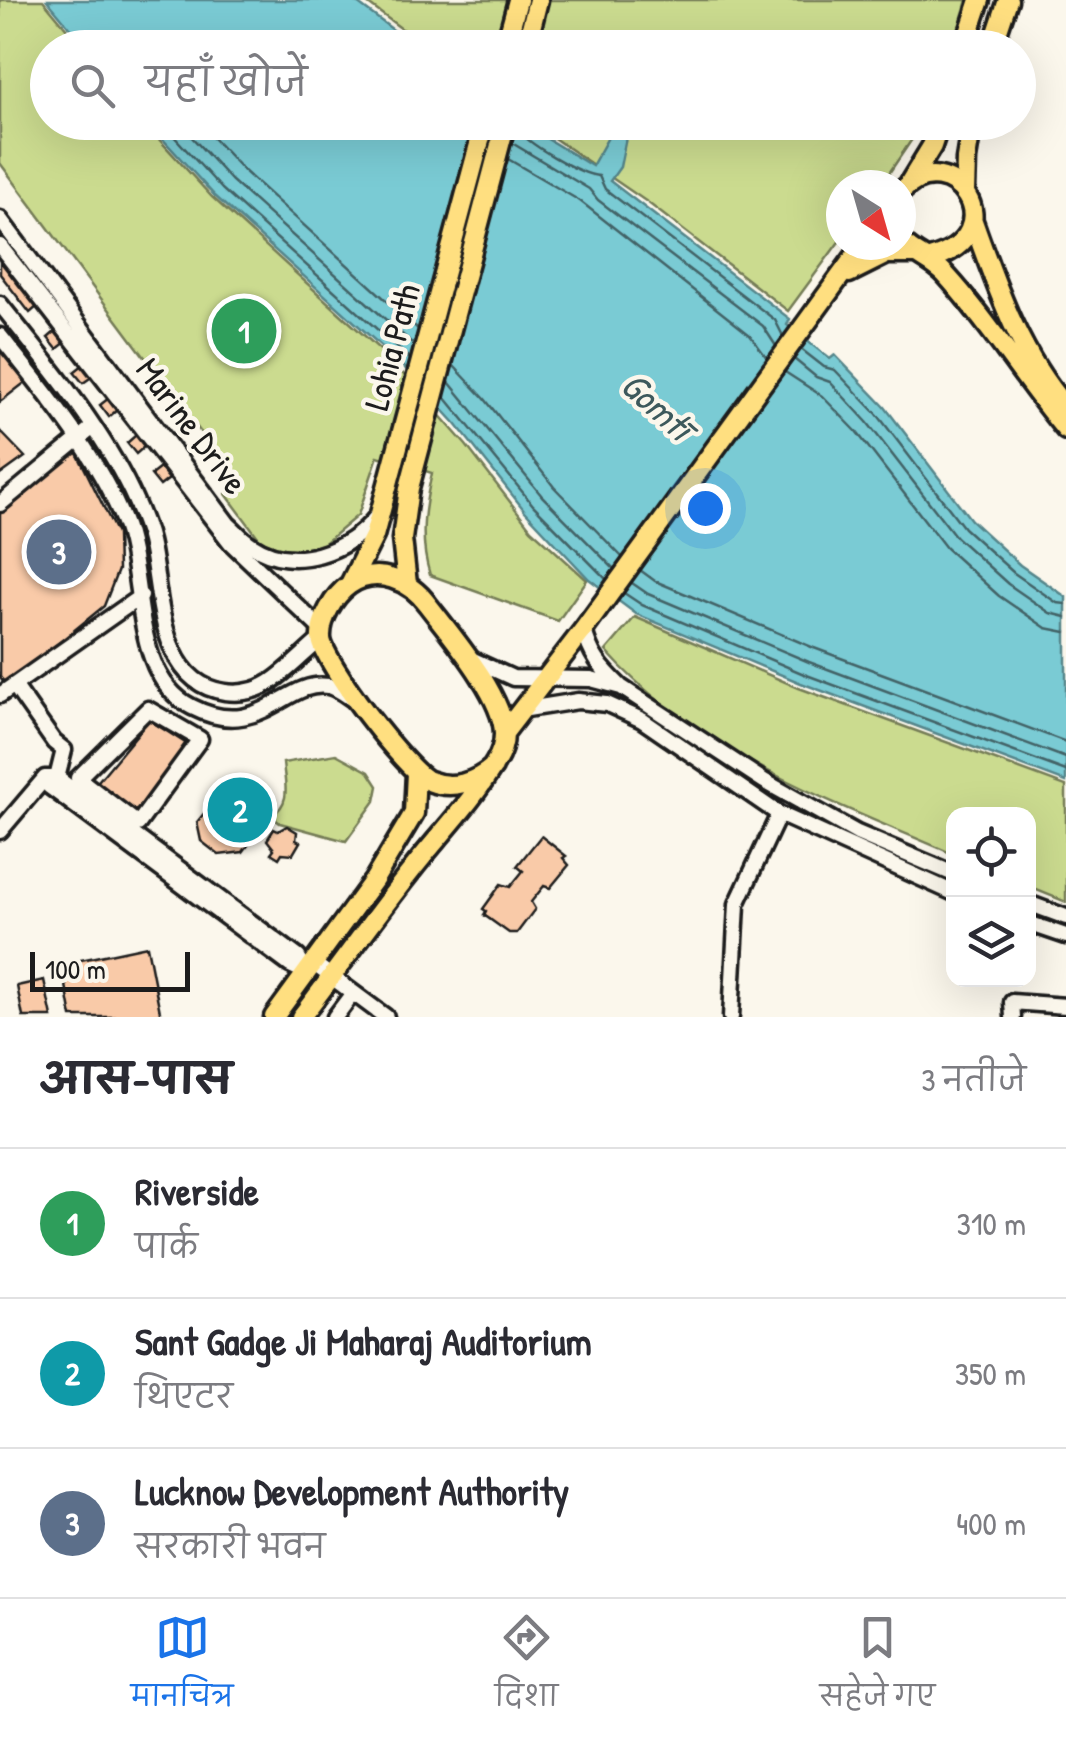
<!DOCTYPE html>
<html lang="hi">
<meta charset="utf-8">
<style>
body{margin:0;font-family:"Patrick Hand","Playpen Sans Deva",sans-serif;background:#f2f2f3;color:#2b2b33}
.controls{position:absolute;right:30px;bottom:30px;display:grid;overflow:hidden;border-radius:20px;box-shadow:0 10px 40px #0002}
.controls button{width:90px;height:90px;display:grid;place-items:center;padding:0;border:0;border-bottom:2px solid #e1e1e2;background:#fff;color:#2b2b33;font:50px sans-serif}
.compass{position:absolute;left:826px;top:170px;width:90px;height:90px;border-radius:50%;background:#fff;box-shadow:0 10px 40px #0002;rotate:143deg}
.scale{position:absolute;left:30px;bottom:25px;width:160px;box-sizing:border-box;padding-left:10px;border:5px solid #1c1c1c;border-top:0;font-size:28px;line-height:35px;white-space:nowrap;color:#1c1c1c;-webkit-text-stroke:8px #fbf7ec;paint-order:stroke}
.you{position:absolute;left:705px;top:508px;width:35px;height:35px;margin:-25px;border:8px solid #fff;border-radius:50%;background:#1a73e8;box-shadow:0 0 0 15px #1a73e833}
.badge{display:grid;place-items:center;width:65px;height:65px;border-radius:50%;background:#1a73e8;color:#fff;font-size:32px;font-weight:700}
.pin{position:absolute;translate:-50% -50%;border:5px solid #fff;box-shadow:0 2px 10px #0006}
.list{margin:0;padding:0;list-style:none}
h2{display:flex;justify-content:space-between;align-items:center;height:130px;margin:0;padding:0 40px;font-size:42px}
h2 small{font-size:32px;font-weight:400;color:#7c7c81}
.list li{display:grid;grid-template-columns:65px 1fr auto;gap:30px;align-items:center;box-sizing:border-box;height:150px;padding:0 40px;border-top:2px solid #e1e1e2}
.list b{display:block;font-size:38px;white-space:nowrap}
.list p{margin:0;font-size:32px;white-space:nowrap;color:#7c7c81}
.list em{font-size:32px;font-style:normal;color:#7c7c81}
.icon{flex:none;width:55px;height:55px;fill:none;stroke:currentColor;stroke-width:2;stroke-linecap:round;stroke-linejoin:round}
.map{position:relative;flex:none;width:1066px;height:1017px;overflow:hidden}
.search{position:absolute;background:#fff;box-shadow:0 10px 40px #0002;left:30px;right:30px;top:30px;height:110px;display:flex;align-items:center;gap:25px;box-sizing:border-box;padding:0 35px;border-radius:55px;color:#7c7c81;font-size:38px}
.sheet{height:580px;background:#fff}
nav{display:flex;justify-content:space-around;align-items:center;box-sizing:border-box;height:140px;border-top:2px solid #e1e1e2;background:#fff;font-size:28px;color:#7c7c81}
nav a{display:grid;justify-items:center;gap:5px}
nav .on{color:#1a73e8}
.map>svg:first-child{display:block}
.green{fill:#cbdb8f;stroke:#747c56;stroke-width:2.5}
.water{fill:#7acbd4;stroke:#54858a;stroke-width:2.5}
.lines{fill:none;stroke-linecap:round;stroke-linejoin:round}
.shore{stroke:#426266;stroke-width:2.5}
.building{fill:#f9caa8;stroke:#1c1c1c;stroke-width:2.5}
.minor-casing{stroke:#1c1c1c;stroke-width:21}
.major-casing{stroke:#1c1c1c;stroke-width:25}
.minor{stroke:#fbf7ec;stroke-width:14}
.major{stroke:#ffdf80;stroke-width:18}
.labels{text-anchor:middle;stroke-width:9;stroke-linejoin:round;paint-order:stroke}
.street-label{font-size:35px;fill:#1c1c1c;stroke:#fbf7ec}
.water-label{font-size:38px;font-style:italic;fill:#3d595c;stroke:#fbf7ec}
</style>
<div class="map">
<svg width="1066" height="1017" viewBox="0 0 1066 1017">
<rect width="100%" height="100%" fill="#fbf7ec"/>
<filter id="ink" filterUnits="userSpaceOnUse"><feTurbulence type="fractalNoise" baseFrequency=".01" numOctaves="2"/><feDisplacementMap in="SourceGraphic" scale="20" xChannelSelector="R" yChannelSelector="G"/><feConvolveMatrix kernelMatrix="1 2 1 2 8 2 1 2 1" color-interpolation-filters="sRGB"/></filter>
<g filter="url(#ink)">
<path class="green" d="M 0,0 L 43,0 L 82,47 L 48,48 L 48,122 L 144,123 L 212,197 L 388,357 L 466,445 L 531,529 L 587,580 L 558,621 L 430,575 C 419,540 424,508 432,473 L 378,456 L 358,515 L 320,547 L 292,552 L 261,541 L 226,494 L 237,481 L 0,163 Z
M 363,0 L 967,0 L 953,48 L 426,47 Z
M 532,123 L 923,123 L 881,185 L 841,185 L 841,239 L 788,311 L 647,202 Z
M 635,617 L 799,688 L 1066,786 L 1066,902 L 1029,887 L 1028,814 L 954,814 L 953,854 C 831,801 697,753 606,651 Z
M 336,754 L 369,772 L 378,786 L 375,801 L 346,841 L 280,823 L 271,816 C 292,803 285,785 283,763 Z"/>
<path class="water" d="M 47,0 L 353,0 L 416,47 L 86,47 Z
M 148,123 L 521,123 L 592,166 L 616,123 L 629,123 L 620,167 L 610,181 L 790,319 L 787,325 L 830,359 L 835,355 L 885,407 L 971,520 L 1020,565 L 1066,597 L 1066,782 L 801,683 L 636,614 L 589,579 L 525,511 L 456,424 L 402,365 L 215,196 Z"/>
<g class="lines">
<path class="shore" d="M 161,122 L 222,189 L 410,359
M 178,122 L 231,180 L 414,345
M 198,122 L 242,169 L 418,329
M 516,127 C 525,143 581,175 599,176 L 605,189 L 775,320 L 783,336
M 512,143 L 589,189 L 598,200 L 763,326 L 776,346
M 508,159 L 580,201 L 750,335 L 767,358
M 801,349 L 824,367 L 835,370 L 877,414 L 964,528 L 1014,573 L 1057,603 L 1066,604
M 794,359 L 816,377 L 830,382 L 867,422 L 956,537 L 1008,584 L 1050,613 L 1066,617
M 453,365 L 485,399 L 554,487 L 622,557
M 785,372 L 822,396 L 856,431 L 946,548 L 999,596 L 1046,628 L 1066,632
M 449,382 L 542,496 L 614,569
M 445,397 L 533,505 L 606,579
M 640,570 L 655,581 L 814,648 L 1066,742
M 632,583 L 648,594 L 809,662 L 1066,758
M 624,593 L 642,605 L 804,674 L 1066,771"/>
</g>
<path class="building" d="M 0,257 L 38,306 L 30,313 L 0,274 Z
M 57,330 L 66,342 L 57,349 L 48,338 Z
M 0,343 L 27,381 L 0,402 Z
M 84,364 L 93,376 L 83,383 L 74,372 Z
M 109,398 L 118,409 L 109,417 L 100,405 Z
M 0,431 L 25,457 L 0,475 Z
M 136,435 L 145,446 L 136,454 L 127,443 Z
M 76,451 L 117,534 L 118,570 L 104,606 L 7,685 L 0,677 L 0,513 Z
M 160,468 L 169,479 L 160,486 L 151,475 Z
M 149,720 L 190,746 L 135,817 L 94,786 Z
M 239,789 L 240,794 L 247,795 L 259,811 L 260,829 L 243,852 L 219,855 L 201,841 L 197,822 L 210,806 L 210,792 Z
M 287,826 L 297,832 L 296,840 L 300,842 L 293,854 L 282,853 L 279,858 L 271,853 L 274,849 L 267,840 L 274,829 L 278,831 Z
M 541,836 L 566,856 L 563,858 L 569,865 L 550,888 L 544,886 L 531,902 L 535,909 L 517,933 L 509,933 L 484,915 L 486,911 L 483,909 L 501,884 L 510,887 L 523,871 L 517,866 Z
M 147,946 L 161,1017 L 72,1017 L 62,964 Z
M 44,980 L 52,1017 L 23,1017 L 17,986 Z"/>
<g class="lines">
<defs>
<path id="minor" d="M 0,219 L 228,524 C 236,531 243,540 252,545 C 293,573 349,552 377,516
M 0,246 L 231,543 L 322,630
M 0,304 C 47,363 98,423 131,491 C 138,506 146,524 150,541 C 162,591 157,683 225,692 C 240,694 256,691 269,683 C 288,671 304,653 321,639
M 0,336 C 45,392 96,453 123,520 C 146,576 130,676 192,707 C 260,742 285,679 328,686 C 338,688 346,695 355,701
M 0,504 L 93,427
M 584,629 C 590,655 601,668 620,686
M 469,658 L 513,678 L 591,679 L 621,687 L 764,781 L 857,833 L 954,874
M 14,685 L 54,742 L 64,750 L 57,778
M 0,695 L 141,596
M 148,709 L 200,739 L 138,824 L 78,778 Z
M 521,710 L 578,701 L 607,704 L 642,720 L 779,814 L 954,893
M 45,778 L 57,778 L 298,957 L 307,973
M 45,778 L 50,787 L 290,965 L 307,973
M 0,831 L 45,778
M 1028,903 L 1066,917
M 1028,923 L 1066,936
M 313,963 L 386,1017
M 335,1017 L 353,993
M 731,1017 L 737,904 L 779,814
M 1013,1017 L 1012,1002 L 1066,1006"/>
<path id="major" d="M 505,48 L 518,0
M 526,48 L 538,0
M 964,48 L 980,0
M 992,48 L 1008,0
M 910,182 L 932,146 L 940,122
M 901,192 C 950,139 1018,234 930,259
M 965,192 L 966,159 L 972,122
M 973,221 C 997,288 1019,354 1066,408
M 901,241 C 914,255 932,260 945,274 C 989,322 1024,380 1066,430
M 849,273 L 887,254 L 917,254
M 350,584 L 374,536 L 485,122
M 407,584 L 402,539 L 409,488 L 506,122
M 504,733 L 584,629 L 863,245
M 274,1017 L 374,880 L 414,813 L 416,773
M 301,1017 C 338,969 373,919 411,871 C 438,836 473,801 495,763 C 500,755 504,744 504,734 C 504,697 451,635 428,605 C 410,580 376,566 349,585 C 334,596 320,619 321,638 C 322,661 408,773 429,781 C 452,790 475,783 493,767"/>
</defs>
<use href="#minor" class="minor-casing"/>
<use href="#major" class="major-casing"/>
<use href="#minor" class="minor"/>
<use href="#major" class="major"/>
</g>
</g>
<g class="labels">
<g class="street-label">
<text transform="translate(392 347) rotate(-75)" y="12">Lohia Path</text>
<text transform="translate(192 426) rotate(53)" y="12">Marine Drive</text>
</g>
<g class="water-label">
<text transform="translate(657 406) rotate(42)" y="13">Gomtī</text>
</g>
</g>
</svg>
<div class="controls">
<button><svg class="icon" aria-label="locate" viewBox="0 0 24 24"><circle cx="12" cy="12" r="6"/><path d="M12 2v4M12 18v4M2 12h4M18 12h4"/></svg></button>
<button><svg class="icon" aria-label="layers" viewBox="0 0 24 24"><path d="M12 4l9 5-9 5-9-5zM3 14l9 5 9-5"/></svg></button>
</div>
<svg class="compass" viewBox="-18 -18 36 36"><path d="M0-13l5 13h-10z" fill="#e53935"/><path d="M0 13l5-13h-10z" fill="#7c7c81"/></svg>
<div class="scale">100 m</div>
<div class="you"></div>
<div class="pin badge" style="left:244px;top:331px;background:#2e9e5b">1</div>
<div class="pin badge" style="left:240px;top:810px;background:#0f9aa8">2</div>
<div class="pin badge" style="left:59px;top:552px;background:#5c6f8a">3</div>
<div class="search"><svg class="icon" aria-label="search" viewBox="0 0 24 24"><circle cx="10" cy="10" r="6"/><path d="M15 15l6 6"/></svg>यहाँ खोजें</div>
</div>
<section class="sheet">
<h2>आस-पास<small>3 नतीजे</small></h2>
<ul class="list">
<li><span class="badge" style="background:#2e9e5b">1</span><div><b>Riverside</b><p>पार्क</p></div><em>310 m</em></li>
<li><span class="badge" style="background:#0f9aa8">2</span><div><b>Sant Gadge Ji Maharaj Auditorium</b><p>थिएटर</p></div><em>350 m</em></li>
<li><span class="badge" style="background:#5c6f8a">3</span><div><b>Lucknow Development Authority</b><p>सरकारी भवन</p></div><em>400 m</em></li>
</ul>
</section>
<nav>
<a class="on"><svg class="icon" aria-label="map" viewBox="0 0 24 24"><path d="M3 6l6-2 6 2 6-2v14l-6 2-6-2-6 2zM9 4v14M15 6v14"/></svg>मानचित्र</a>
<a><svg class="icon" aria-label="directions" viewBox="0 0 24 24"><path d="M12 3l9 9-9 9-9-9zM9 14v-3h6M13 9l2 2-2 2"/></svg>दिशा</a>
<a><svg class="icon" aria-label="saved" viewBox="0 0 24 24"><path d="M7 4h10v16l-5-4-5 4z"/></svg>सहेजे गए</a>
</nav>
